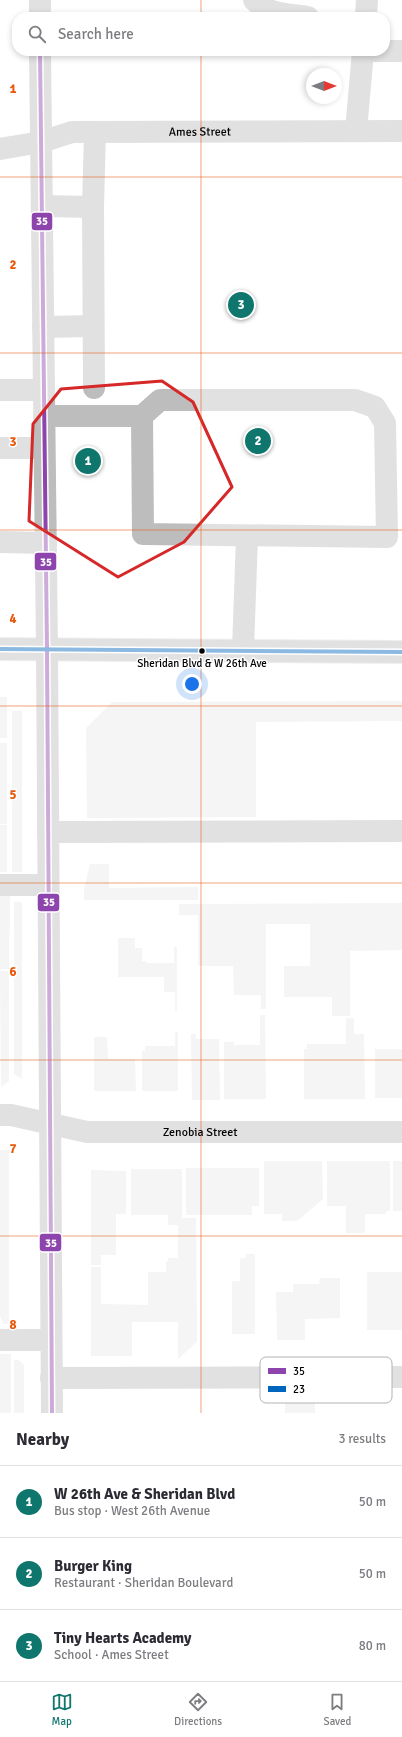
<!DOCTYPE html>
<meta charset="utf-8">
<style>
body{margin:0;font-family:Signika,sans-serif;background:#f2f2f3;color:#2b2b33}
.compass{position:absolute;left:306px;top:68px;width:36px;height:36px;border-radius:50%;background:#fff;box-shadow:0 2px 6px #0003;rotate:90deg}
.you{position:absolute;left:192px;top:684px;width:14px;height:14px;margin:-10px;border:3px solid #fff;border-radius:50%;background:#1a73e8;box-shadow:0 0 0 6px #1a73e833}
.badge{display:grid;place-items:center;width:26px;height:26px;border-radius:50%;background:#0f766e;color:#fff;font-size:13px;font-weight:700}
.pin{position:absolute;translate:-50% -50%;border:2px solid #fff;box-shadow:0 1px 4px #0006}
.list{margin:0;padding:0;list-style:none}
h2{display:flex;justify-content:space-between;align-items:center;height:52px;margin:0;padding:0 16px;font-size:17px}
h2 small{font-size:13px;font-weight:400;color:#7c7c81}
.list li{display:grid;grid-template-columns:26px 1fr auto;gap:12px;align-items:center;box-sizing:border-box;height:72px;padding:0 16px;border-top:1px solid #e1e1e2}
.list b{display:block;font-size:15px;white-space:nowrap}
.list p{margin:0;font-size:13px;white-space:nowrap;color:#7c7c81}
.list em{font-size:13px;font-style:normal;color:#7c7c81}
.icon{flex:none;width:22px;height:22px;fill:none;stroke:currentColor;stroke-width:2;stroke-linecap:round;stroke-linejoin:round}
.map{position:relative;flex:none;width:402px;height:1413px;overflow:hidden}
.search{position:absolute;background:#fff;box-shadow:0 2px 6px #0003;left:12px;right:12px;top:12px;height:44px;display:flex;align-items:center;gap:10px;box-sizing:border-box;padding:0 14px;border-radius:16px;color:#7c7c81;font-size:15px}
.sheet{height:268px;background:#fff}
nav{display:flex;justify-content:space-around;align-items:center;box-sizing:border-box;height:56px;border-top:1px solid #e1e1e2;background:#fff;font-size:11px;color:#7c7c81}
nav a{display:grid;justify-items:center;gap:2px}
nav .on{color:#0f766e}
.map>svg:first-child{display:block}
.green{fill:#e8e8e8}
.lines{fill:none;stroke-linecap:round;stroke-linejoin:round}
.major-casing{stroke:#dbdbdb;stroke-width:24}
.minor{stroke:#bdbdbd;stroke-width:22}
.major{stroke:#bdbdbd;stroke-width:22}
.bus-1-casing{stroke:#fff;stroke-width:7}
.bus-2-casing{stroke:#fff;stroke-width:7}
.bus-1{stroke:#8e44ad;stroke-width:4}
.bus-2{stroke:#0065bd;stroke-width:4}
.marked{fill:none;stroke:#d62828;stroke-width:3;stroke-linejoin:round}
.grid{fill:none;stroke:#e8590c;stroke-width:1;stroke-opacity:0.55}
.bus-dot{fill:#000;stroke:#fff;stroke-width:1.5}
.labels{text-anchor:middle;stroke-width:3;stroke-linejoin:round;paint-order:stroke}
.bus-label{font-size:11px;fill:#000;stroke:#fff}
.street-label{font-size:12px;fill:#000;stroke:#fff}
.key{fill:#fff;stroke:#b2b2b2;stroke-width:1}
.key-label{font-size:11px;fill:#000}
.grid-label{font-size:13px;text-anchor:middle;font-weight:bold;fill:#e8590c;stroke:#fff;stroke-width:3;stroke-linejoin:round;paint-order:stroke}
.line-badge{stroke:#fff;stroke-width:1.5}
.badge-label{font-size:11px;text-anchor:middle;font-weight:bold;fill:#fff}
</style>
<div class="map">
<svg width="402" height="1413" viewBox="0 0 402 1413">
<rect width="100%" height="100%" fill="#fff"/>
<path class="green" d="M 0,697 L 7,697 L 7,738 L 0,738 Z
M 402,701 L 402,721 L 256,722 L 256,817 L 87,818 L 86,728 L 112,702 Z
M 12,711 L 22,711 L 22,872 L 12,872 Z
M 0,743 L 7,743 L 7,824 L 0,824 Z
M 0,825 L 7,825 L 7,872 L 0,872 Z
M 90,864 L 109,864 L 109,888 L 198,887 L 198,900 L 84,900 L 84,889 Z
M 0,895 L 10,896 L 9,969 L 0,969 Z
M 14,902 L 22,902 L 22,1079 L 14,1074 Z
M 402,903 L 402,950 L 350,951 L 350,1016 L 332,1016 L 332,997 L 284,997 L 284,966 L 310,966 L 310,924 L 266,924 L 266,1009 L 261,1009 L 261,995 L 234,995 L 233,966 L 198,966 L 198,915 L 179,915 L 179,904 Z
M 118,938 L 135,938 L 135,948 L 142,948 L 142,961 L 146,961 L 146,963 L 174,963 L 174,947 L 177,947 L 177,1011 L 175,1011 L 175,992 L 164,992 L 164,977 L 118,977 Z
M 0,971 L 9,971 L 9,1081 L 1,1087 Z
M 260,1015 L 265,1015 L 266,1099 L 224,1099 L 224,1042 L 234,1042 L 234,1045 L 260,1045 Z
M 346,1018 L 354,1018 L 354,1034 L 364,1034 L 365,1099 L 304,1099 L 304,1049 L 307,1049 L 307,1044 L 346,1044 Z
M 175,1032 L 178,1032 L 178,1091 L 142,1091 L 142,1051 L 145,1051 L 145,1046 L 175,1046 Z
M 191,1034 L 196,1034 L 196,1039 L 219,1039 L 220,1100 L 192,1100 Z
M 94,1037 L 107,1037 L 108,1059 L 135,1059 L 136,1091 L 94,1091 Z
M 375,1049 L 402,1049 L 402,1098 L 375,1098 Z
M 0,1150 L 9,1150 L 9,1324 L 3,1324 L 0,1316 Z
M 264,1161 L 322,1161 L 323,1199 L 297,1221 L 282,1221 L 282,1214 L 264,1214 Z
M 327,1161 L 390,1161 L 390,1211 L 386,1211 L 386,1214 L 365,1214 L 365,1233 L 346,1233 L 346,1206 L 327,1206 Z
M 393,1161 L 402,1161 L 402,1211 L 393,1211 Z
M 186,1168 L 259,1168 L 259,1206 L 252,1206 L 252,1215 L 186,1215 Z
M 131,1169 L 182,1169 L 182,1218 L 196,1218 L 197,1342 L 178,1359 L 178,1322 L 132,1322 L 132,1356 L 91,1356 L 91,1267 L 101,1267 L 101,1304 L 148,1305 L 148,1272 L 166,1272 L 166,1261 L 168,1261 L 168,1258 L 178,1258 L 178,1225 L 168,1225 L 168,1215 L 131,1215 Z
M 91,1170 L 126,1171 L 126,1214 L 116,1214 L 116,1255 L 101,1255 L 101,1265 L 91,1265 Z
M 246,1254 L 255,1254 L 255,1334 L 232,1334 L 232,1281 L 240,1281 L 240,1258 L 246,1258 Z
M 367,1272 L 402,1272 L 402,1330 L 367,1330 Z
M 320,1278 L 340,1278 L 340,1318 L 305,1319 L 305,1340 L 277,1340 L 276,1292 L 293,1292 L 293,1284 L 319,1284 Z
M 0,1354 L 11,1354 L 11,1413 L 0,1413 Z
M 14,1360 L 19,1360 L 24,1365 L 24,1413 L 14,1413 Z
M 285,1391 L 315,1391 L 315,1413 L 285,1413 Z"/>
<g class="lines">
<defs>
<path id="major" d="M 0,649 L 402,652"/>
</defs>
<use href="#major" class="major-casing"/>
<g class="minor">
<path d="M 40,0 L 40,17"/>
<path d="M 254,0 C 268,15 289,14 308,17"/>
<path d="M 366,17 L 367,0"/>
<path d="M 40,51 L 47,649 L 52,1413"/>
<path d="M 363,51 L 402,51"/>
<path d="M 356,131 L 363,51"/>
<path id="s1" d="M 0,149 L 41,142 L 72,132 L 402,131"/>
<path d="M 42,206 L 93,207"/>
<path d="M 43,327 L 93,326"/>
<path d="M 94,388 L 93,207 L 95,132"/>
<path d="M 0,390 L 44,390"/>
<path d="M 44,416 L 142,416 L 160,400 L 355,400 L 375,407 L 385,423 L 387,537 L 143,534 L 142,416"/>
<path d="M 0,448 L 44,448"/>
<path d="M 0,542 L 46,543"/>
<path d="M 243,650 L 247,536"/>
<path d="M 48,832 L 402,831"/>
<path d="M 0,885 L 48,885"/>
<path id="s2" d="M 0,1115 L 11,1115 L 87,1132 L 402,1132"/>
<path d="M 0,1340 L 51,1340"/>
<path d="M 51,1378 L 402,1377"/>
</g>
<use href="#major" class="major"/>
<defs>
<path id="bus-1" d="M 40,51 L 47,649 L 52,1413"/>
<path id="bus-2" d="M 0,649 L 402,652"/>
</defs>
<use href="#bus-1" class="bus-1-casing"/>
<use href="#bus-2" class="bus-2-casing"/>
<use href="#bus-1" class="bus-1"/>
<use href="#bus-2" class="bus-2"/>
</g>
<path d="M0 0H402V1413H0ZM 162,381 L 193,402 L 232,487 L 184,542 L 118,577 L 29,521 L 33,424 L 61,389 Z" fill="#fff" fill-opacity=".55" fill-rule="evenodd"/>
<path class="marked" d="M 162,381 L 193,402 L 232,487 L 184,542 L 118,577 L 29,521 L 33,424 L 61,389 Z"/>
<path class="grid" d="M 201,0 L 201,17M 201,51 L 201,1413M 0,177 L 402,177M 0,353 L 402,353M 0,530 L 402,530M 0,706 L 402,706M 0,883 L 402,883M 0,1060 L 402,1060M 0,1236 L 402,1236"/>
<circle class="bus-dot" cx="202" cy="651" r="3.5"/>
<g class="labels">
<g class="bus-label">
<text x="202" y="667">Sheridan Blvd &amp; W 26th Ave</text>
</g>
<g class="street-label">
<text dy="4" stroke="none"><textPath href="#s1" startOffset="202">Ames Street</textPath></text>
<text dy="4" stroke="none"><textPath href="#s2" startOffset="202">Zenobia Street</textPath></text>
</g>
</g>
<rect x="260" y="1357" width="132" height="46" rx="6" class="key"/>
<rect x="268" y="1368" width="18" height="6" fill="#8e44ad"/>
<rect x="268" y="1386" width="18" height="6" fill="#0065bd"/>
<g class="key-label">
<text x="293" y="1375">35</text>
<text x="293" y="1393">23</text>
</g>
<g class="grid-label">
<text x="13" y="93">1</text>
<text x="13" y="269">2</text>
<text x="13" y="446">3</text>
<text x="13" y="623">4</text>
<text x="13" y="799">5</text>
<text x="13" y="976">6</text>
<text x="13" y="1153">7</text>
<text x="13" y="1329">8</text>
</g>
<g class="line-badge">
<rect x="31" y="212" width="22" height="19" rx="4" fill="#8e44ad"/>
<rect x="34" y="552" width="23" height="19" rx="4" fill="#8e44ad"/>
<rect x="37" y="893" width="23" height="19" rx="4" fill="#8e44ad"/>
<rect x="39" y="1233" width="23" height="19" rx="4" fill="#8e44ad"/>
</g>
<g class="badge-label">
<text x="42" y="225">35</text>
<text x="46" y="566">35</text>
<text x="49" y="906">35</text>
<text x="51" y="1247">35</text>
</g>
</svg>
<svg class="compass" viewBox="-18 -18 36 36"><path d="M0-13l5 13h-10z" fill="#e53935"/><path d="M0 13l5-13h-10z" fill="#7c7c81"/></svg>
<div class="you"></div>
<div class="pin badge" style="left:88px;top:461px">1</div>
<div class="pin badge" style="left:258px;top:441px">2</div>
<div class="pin badge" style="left:241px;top:305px">3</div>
<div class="search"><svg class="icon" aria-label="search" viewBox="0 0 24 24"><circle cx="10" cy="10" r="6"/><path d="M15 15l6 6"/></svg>Search here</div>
</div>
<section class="sheet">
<h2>Nearby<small>3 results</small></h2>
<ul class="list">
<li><span class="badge">1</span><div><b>W 26th Ave &amp; Sheridan Blvd</b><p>Bus stop · West 26th Avenue</p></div><em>50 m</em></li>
<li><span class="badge">2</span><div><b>Burger King</b><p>Restaurant · Sheridan Boulevard</p></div><em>50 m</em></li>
<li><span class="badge">3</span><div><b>Tiny Hearts Academy</b><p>School · Ames Street</p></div><em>80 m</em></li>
</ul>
</section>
<nav>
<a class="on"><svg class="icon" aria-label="map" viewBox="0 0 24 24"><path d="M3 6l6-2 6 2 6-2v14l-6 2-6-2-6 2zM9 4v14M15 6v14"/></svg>Map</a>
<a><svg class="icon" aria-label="directions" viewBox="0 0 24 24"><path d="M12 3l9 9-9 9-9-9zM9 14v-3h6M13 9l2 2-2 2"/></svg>Directions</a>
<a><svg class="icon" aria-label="saved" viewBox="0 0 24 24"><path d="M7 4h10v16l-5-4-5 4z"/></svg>Saved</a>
</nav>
